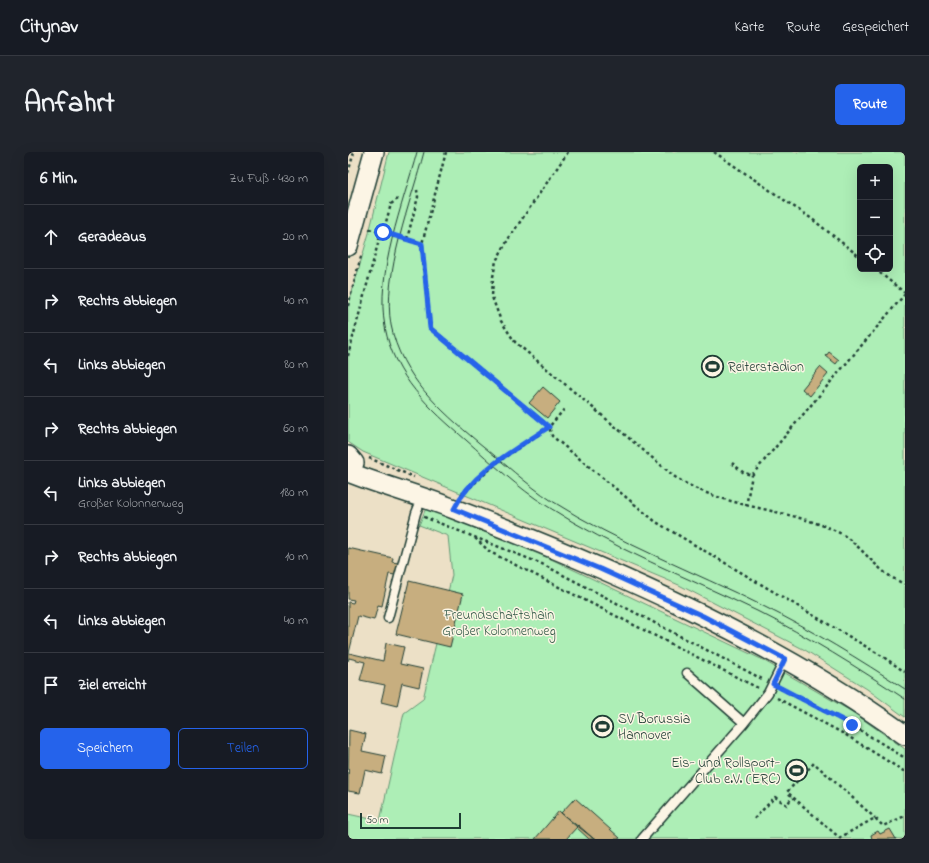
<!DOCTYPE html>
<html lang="de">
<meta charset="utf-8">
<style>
body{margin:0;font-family:"Indie Flower",sans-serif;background:#20242c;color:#f1f3f6}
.controls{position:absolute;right:12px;top:12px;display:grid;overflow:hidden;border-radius:6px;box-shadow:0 4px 16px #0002}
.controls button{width:36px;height:36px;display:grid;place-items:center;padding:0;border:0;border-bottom:1px solid #363941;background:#171b24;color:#f1f3f6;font:20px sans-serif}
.scale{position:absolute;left:12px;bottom:10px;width:101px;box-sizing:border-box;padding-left:4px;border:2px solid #1f3d34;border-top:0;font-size:11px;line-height:14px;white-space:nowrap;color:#1f3d34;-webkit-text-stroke:3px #fcf5e5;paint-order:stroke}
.stop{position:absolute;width:12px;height:12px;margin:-9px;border:3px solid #2563eb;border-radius:50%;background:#fff}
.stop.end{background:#2563eb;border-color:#fff;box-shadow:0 1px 4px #0008}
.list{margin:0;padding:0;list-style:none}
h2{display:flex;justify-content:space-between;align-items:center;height:52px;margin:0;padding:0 16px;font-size:17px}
h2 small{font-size:13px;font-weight:400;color:#9ea1a6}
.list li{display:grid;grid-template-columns:26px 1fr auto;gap:12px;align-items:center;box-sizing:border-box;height:64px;padding:0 16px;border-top:1px solid #363941}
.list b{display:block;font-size:15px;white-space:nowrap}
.list p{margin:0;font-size:13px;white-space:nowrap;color:#9ea1a6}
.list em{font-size:13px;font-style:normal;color:#9ea1a6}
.actions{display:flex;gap:8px;padding:12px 16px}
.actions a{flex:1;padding:9px 0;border:1px solid #2563eb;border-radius:6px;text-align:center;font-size:14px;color:#2563eb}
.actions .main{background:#2563eb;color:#fff}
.icon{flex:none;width:22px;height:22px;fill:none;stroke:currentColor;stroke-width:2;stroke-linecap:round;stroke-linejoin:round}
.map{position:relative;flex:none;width:557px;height:687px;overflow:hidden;border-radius:6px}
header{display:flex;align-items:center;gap:24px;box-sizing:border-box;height:56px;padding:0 20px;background:#171b24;border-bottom:1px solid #363941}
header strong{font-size:19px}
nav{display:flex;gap:22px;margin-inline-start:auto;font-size:14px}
.intro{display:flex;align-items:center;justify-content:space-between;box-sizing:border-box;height:96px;padding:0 24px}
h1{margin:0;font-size:28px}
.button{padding:10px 18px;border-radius:6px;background:#2563eb;color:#fff;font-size:14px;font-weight:700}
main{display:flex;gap:24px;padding:0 24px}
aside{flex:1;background:#171b24;border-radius:6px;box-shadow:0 4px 16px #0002}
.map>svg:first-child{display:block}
.green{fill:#adeeb6;stroke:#669675;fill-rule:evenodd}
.building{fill:#c7ae7f;stroke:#1f3d34}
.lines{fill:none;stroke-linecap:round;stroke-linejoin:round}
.service-casing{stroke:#1f3d34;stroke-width:11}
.tertiary-casing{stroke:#1f3d34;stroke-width:22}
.path{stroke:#1f3d34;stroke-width:2.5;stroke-dasharray:3 3;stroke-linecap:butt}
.service{stroke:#fcf5e5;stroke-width:8}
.tertiary{stroke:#fcf5e5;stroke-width:19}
.tram{stroke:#1f3d34;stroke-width:1}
.route{stroke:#2563eb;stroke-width:5}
.labels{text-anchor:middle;stroke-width:3;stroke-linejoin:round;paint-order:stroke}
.poi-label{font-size:14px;fill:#1f3d34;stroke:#fcf5e5;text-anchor:start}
.park-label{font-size:14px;fill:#3b604e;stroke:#fcf5e5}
</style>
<header>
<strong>Citynav</strong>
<nav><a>Karte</a><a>Route</a><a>Gespeichert</a></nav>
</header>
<div class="intro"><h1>Anfahrt</h1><a class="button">Route</a></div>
<main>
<aside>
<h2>6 Min.<small>Zu Fuß · 430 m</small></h2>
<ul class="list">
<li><svg class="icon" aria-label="ahead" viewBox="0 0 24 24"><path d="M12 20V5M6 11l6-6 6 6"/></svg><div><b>Geradeaus</b></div><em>20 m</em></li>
<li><svg class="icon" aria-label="right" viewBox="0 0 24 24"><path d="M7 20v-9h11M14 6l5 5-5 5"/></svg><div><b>Rechts abbiegen</b></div><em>40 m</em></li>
<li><svg class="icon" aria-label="left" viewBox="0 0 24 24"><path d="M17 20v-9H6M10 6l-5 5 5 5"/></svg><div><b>Links abbiegen</b></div><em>80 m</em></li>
<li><svg class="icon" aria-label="right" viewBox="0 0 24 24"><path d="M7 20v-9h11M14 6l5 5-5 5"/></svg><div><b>Rechts abbiegen</b></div><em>60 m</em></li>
<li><svg class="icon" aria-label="left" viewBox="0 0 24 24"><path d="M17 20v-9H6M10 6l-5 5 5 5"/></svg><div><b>Links abbiegen</b><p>Großer Kolonnenweg</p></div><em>180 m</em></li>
<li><svg class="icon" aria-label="right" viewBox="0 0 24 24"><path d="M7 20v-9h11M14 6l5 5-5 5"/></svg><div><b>Rechts abbiegen</b></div><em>10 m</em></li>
<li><svg class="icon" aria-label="left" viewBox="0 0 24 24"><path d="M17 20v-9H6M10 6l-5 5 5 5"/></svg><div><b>Links abbiegen</b></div><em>40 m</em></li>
<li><svg class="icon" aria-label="arrive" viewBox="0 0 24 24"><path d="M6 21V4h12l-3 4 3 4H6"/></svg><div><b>Ziel erreicht</b></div></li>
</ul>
<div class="actions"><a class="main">Speichern</a><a>Teilen</a></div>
</aside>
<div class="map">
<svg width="557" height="687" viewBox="0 0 557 687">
<rect width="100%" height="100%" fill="#ece0c6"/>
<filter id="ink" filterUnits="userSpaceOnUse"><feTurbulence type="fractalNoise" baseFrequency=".025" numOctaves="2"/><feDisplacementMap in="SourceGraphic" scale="8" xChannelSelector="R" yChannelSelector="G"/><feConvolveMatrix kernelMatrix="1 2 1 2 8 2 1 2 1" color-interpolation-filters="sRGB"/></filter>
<g filter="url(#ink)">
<path class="green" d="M 41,0 L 557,0 L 557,565 L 519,537 L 457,498 L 331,433 L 15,300 L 0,290 L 0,154 L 21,81 ZM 512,15 L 542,15 L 542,117 L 512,117 Z
M 78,356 L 205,408 L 413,507 L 506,561 L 557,597 L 557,687 L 0,687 L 0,662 L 32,669 L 56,561 L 75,547 L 104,423 L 100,384 L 71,373 Z"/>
<path class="building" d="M 481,200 L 491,208 L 488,212 L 478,204 Z
M 472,215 L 480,222 L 462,244 L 454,237 Z
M 195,235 L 212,250 L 199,266 L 181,251 Z
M 0,396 L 45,406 L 44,410 L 50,411 L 47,423 L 41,422 L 34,454 L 30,453 L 26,468 L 10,464 L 1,501 L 35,509 L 38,491 L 56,495 L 52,512 L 75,517 L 71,535 L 54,531 L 49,554 L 33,550 L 37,533 L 12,528 L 17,510 L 1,506 L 0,509 L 0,450 L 5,451 L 6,448 L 0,447 Z
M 61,429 L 115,442 L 102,495 L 48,482 Z
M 1,578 L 18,582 L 14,599 L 38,604 L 34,622 L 17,618 L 12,641 L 0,639 Z
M 227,646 L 272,686 L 270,687 L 246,687 L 213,661 Z
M 211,659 L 229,675 L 218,687 L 187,687 Z
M 230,673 L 246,687 L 241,687 L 228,675 Z
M 542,677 L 548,687 L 524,687 L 523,683 L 530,679 L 532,682 Z"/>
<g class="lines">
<defs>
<path id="service" d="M 40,466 L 68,361 L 74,346
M 339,521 L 396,571 L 420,541 L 437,507
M 294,687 L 396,571"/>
<path id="tertiary" d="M 0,94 L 26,0
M 0,304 L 6,311
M 0,320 C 35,334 71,343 106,357 C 259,415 424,487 557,583"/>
</defs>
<use href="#service" class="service-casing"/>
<use href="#tertiary" class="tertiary-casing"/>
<path class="path" d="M 98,0 L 74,92 L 82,176 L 201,275 L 204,284 L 308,370 L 534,504 L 557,520
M 220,0 L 161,86 L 148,109 L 145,125 L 144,145 L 153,169 L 167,190 L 327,325 C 376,357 436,355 488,379 C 515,392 526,420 557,432
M 366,0 L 464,67 L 512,105
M 0,21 L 6,0
M 21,77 L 74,92
M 35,81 L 43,52 L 50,47
M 59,87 L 70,45 L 69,38
M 527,117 L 557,141
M 0,154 L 13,104
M 0,204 L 33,80
M 21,306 L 66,325
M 384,311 L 396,321 L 404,323 L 557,142
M 113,343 L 152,308 L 201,275 L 218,255
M 398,354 L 404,323
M 76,365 L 194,412 L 416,528
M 127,386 L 142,400 L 412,537
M 432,536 L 504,573 L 557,606
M 429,546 L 498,583 L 557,620
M 406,667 L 427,645 L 439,653 L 444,645
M 491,686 L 527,666 L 535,674 L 557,664
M 493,687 L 439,640 L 466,611 L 527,666"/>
<use href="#service" class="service"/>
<use href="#tertiary" class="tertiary"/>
<path class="tram" d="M 69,0 C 55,52 27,122 37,175 C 46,225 82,257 118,288 C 144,311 170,336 199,354 C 265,397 339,425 409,459 C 461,485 509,515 557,547
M 76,0 C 63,50 34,123 43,173 C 53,224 92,258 130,290 C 154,309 178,332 204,349 C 270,391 345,419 415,454 C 464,478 511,507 557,537"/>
</g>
</g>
<g class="lines" filter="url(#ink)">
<path class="route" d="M 35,80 L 74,92 L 82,176 L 201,275 C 169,296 123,321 106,357 L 252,417 L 355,464 L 437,507 L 425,532 L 504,573"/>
</g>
<defs>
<symbol id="stadium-ring" viewBox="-11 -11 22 22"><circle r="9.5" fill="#fcf5e5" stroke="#1f3d34" stroke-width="1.5"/><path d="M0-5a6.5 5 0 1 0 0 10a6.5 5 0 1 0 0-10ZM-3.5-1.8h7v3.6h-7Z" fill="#1f3d34"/></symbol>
</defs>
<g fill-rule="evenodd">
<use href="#stadium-ring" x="352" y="202" width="25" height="25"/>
<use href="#stadium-ring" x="242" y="562" width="25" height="25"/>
<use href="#stadium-ring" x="436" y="606" width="25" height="25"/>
</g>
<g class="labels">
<g class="poi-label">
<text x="380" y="219">Reiterstadion</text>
<text x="270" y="571">SV Borussia<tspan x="270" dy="16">Hannover</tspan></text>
<text x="432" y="615" text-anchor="end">Eis- und Rollsport-<tspan x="432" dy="16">Club e.V. (ERC)</tspan></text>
</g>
<g class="park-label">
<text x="151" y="467">Freundschaftshain<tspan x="151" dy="16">Großer Kolonnenweg</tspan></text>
</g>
</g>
</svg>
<div class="controls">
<button>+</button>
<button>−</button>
<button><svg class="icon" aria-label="locate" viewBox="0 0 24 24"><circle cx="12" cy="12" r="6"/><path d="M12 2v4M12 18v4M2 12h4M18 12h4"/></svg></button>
</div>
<div class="scale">50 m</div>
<div class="stop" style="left:35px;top:80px"></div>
<div class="stop end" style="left:504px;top:573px"></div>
</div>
</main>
